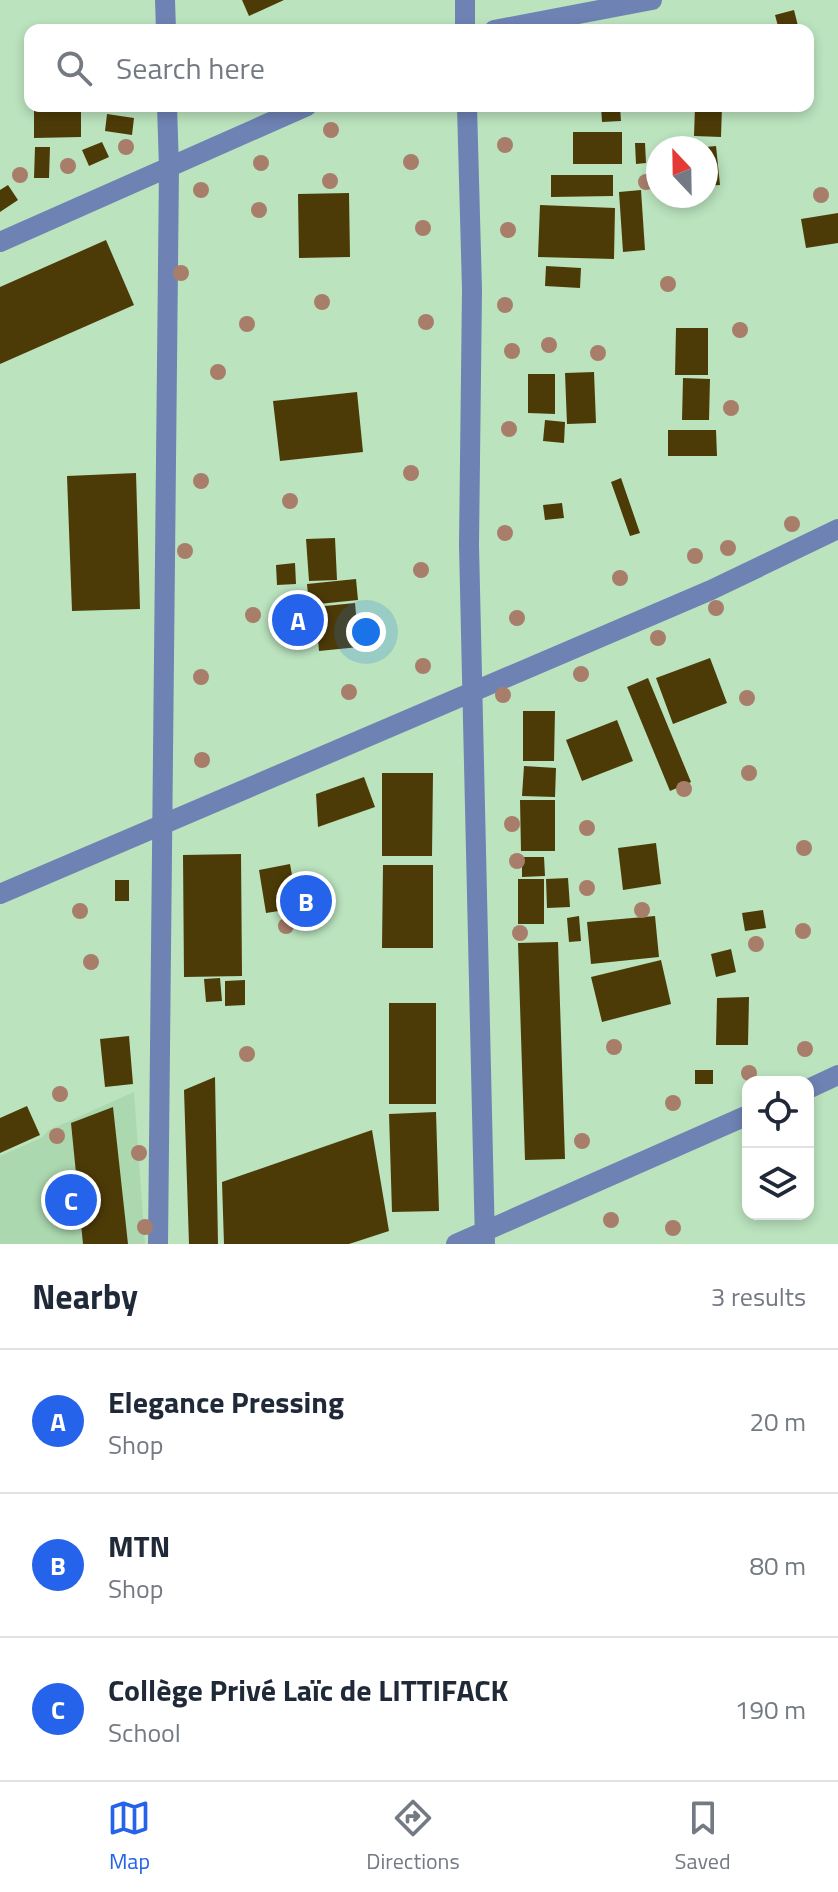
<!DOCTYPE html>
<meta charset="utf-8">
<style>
body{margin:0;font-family:"Titillium Web",sans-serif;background:#f2f2f3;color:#1f2937}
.controls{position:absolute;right:24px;bottom:24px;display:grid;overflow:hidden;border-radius:16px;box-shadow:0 4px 12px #0003}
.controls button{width:72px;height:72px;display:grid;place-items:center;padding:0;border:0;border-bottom:2px solid #e0e1e3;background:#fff;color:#1f2937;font:40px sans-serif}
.compass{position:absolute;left:646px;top:136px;width:72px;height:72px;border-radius:50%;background:#fff;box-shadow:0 4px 12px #0003;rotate:338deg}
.you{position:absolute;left:366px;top:632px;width:28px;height:28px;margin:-20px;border:6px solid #fff;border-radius:50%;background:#1a73e8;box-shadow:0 0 0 12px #1a73e833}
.badge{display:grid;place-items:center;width:52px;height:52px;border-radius:50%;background:#2563eb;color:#fff;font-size:26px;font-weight:700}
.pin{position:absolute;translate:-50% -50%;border:4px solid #fff;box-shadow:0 2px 8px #0006}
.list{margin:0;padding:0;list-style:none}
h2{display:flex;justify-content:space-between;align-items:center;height:104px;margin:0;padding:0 32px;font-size:34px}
h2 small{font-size:26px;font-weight:400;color:#747a83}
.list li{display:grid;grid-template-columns:52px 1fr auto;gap:24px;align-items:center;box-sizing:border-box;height:144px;padding:0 32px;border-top:2px solid #e0e1e3}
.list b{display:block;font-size:30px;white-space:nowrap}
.list p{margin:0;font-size:26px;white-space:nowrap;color:#747a83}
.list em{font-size:26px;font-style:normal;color:#747a83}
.icon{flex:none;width:44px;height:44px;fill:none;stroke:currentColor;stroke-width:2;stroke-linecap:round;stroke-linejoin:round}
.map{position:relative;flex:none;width:838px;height:1244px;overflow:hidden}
.search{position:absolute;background:#fff;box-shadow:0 4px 12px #0003;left:24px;right:24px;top:24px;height:88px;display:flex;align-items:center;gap:20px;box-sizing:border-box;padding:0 28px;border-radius:16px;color:#747a83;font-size:30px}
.sheet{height:536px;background:#fff}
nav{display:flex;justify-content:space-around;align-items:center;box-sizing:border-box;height:112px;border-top:2px solid #e0e1e3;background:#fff;font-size:22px;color:#747a83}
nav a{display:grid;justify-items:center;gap:4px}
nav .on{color:#2563eb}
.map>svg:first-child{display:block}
.built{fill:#abd8af}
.building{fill:#4d3b07}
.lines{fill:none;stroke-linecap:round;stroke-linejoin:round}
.minor{stroke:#6e82b4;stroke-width:20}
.tree{fill:#a87e6b}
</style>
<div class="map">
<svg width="838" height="1244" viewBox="0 0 838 1244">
<rect width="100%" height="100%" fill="#bbe3be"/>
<path class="built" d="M 134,1092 L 145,1244 L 0,1244 L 0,1156 L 41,1138 L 49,1130 Z"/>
<path class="building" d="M 242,0 L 284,0 L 249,16 Z
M 794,10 L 798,26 L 779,30 L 775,15 Z
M 34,106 L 81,106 L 81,137 L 34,138 Z
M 601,106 L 620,106 L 621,121 L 602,122 Z
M 695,106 L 722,106 L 721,137 L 694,136 Z
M 107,114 L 134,118 L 132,135 L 105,131 Z
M 573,132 L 622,132 L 622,164 L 573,164 Z
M 102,142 L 109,157 L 89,166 L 82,150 Z
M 635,143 L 645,143 L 646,163 L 636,164 Z
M 716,146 L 720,185 L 706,186 L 706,147 Z
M 35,147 L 50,147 L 49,178 L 34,178 Z
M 551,175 L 613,175 L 613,196 L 551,197 Z
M 8,185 L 18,200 L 0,212 L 0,190 Z
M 641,190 L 645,250 L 623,252 L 619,192 Z
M 349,193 L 350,257 L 299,258 L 298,194 Z
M 540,205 L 615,208 L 614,259 L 538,257 Z
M 838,213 L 838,243 L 806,248 L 801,219 Z
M 106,240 L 134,305 L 0,364 L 0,287 Z
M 546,266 L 581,268 L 580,288 L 545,286 Z
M 676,328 L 708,328 L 708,375 L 675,375 Z
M 594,372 L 596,423 L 567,424 L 565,373 Z
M 528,374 L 555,374 L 555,414 L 528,413 Z
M 683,378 L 710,379 L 709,420 L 682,420 Z
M 357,392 L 363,452 L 280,461 L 273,401 Z
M 545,420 L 565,422 L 564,443 L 543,441 Z
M 668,430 L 716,430 L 717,456 L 668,456 Z
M 136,473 L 140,609 L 72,611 L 67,476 Z
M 621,478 L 640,533 L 630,536 L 611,482 Z
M 562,503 L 564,518 L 545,520 L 543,505 Z
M 335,538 L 337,580 L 309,581 L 306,539 Z
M 295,563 L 296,584 L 277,585 L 276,565 Z
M 356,579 L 358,600 L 309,605 L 307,584 Z
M 355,603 L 359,647 L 319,651 L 315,607 Z
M 299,621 L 301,636 L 282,638 L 281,623 Z
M 710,658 L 727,703 L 673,724 L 656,678 Z
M 648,678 L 691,782 L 670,791 L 627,687 Z
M 523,711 L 555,711 L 554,761 L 523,761 Z
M 617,720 L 633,761 L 582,781 L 566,740 Z
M 524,766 L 556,768 L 555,797 L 522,796 Z
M 382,773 L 433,773 L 432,856 L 382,856 Z
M 364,777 L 375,807 L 318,827 L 316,794 Z
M 520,800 L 555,800 L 555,851 L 521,851 Z
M 656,843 L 661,884 L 623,890 L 618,848 Z
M 241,854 L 242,976 L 184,977 L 183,855 Z
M 522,857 L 544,857 L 545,876 L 522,877 Z
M 290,864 L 298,908 L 266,913 L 259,870 Z
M 383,865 L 433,865 L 433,948 L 382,948 Z
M 568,878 L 570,907 L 547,908 L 546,879 Z
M 518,879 L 544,879 L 544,924 L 518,924 Z
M 115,880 L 129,880 L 129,901 L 115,901 Z
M 763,910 L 766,928 L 745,931 L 742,913 Z
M 579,916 L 581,941 L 569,942 L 567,918 Z
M 655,916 L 659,957 L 591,964 L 587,922 Z
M 558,942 L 565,1159 L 525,1160 L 518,943 Z
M 731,949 L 736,972 L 716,977 L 711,954 Z
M 661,960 L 671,1004 L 602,1022 L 591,977 Z
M 220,978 L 222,1001 L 206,1002 L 204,979 Z
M 245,980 L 245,1005 L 225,1006 L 225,981 Z
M 749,997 L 748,1045 L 716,1045 L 717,998 Z
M 389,1003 L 436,1003 L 436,1104 L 389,1104 Z
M 129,1036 L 133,1084 L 105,1087 L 100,1039 Z
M 695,1070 L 713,1070 L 713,1084 L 695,1084 Z
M 215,1077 L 218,1244 L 189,1244 L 184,1090 Z
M 27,1106 L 40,1135 L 0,1153 L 0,1118 Z
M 113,1107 L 128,1244 L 83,1244 L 71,1123 Z
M 436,1112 L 439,1211 L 392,1212 L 389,1114 Z
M 372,1130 L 389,1231 L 349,1244 L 224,1244 L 222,1182 Z"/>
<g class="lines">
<path class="minor" d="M 165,0 L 166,30
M 465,30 L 465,0
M 494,30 L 652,0
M 467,106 L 472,290 L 469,545 L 485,1244
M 0,242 L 307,106
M 0,894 L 711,590 L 838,529
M 808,1089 L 838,1075
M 158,1244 L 169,168 L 167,106
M 456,1244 L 748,1115"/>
</g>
<g class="tree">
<circle cx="331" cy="130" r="8"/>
<circle cx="505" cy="145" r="8"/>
<circle cx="126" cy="147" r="8"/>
<circle cx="411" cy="162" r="8"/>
<circle cx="261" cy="163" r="8"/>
<circle cx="68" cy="166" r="8"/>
<circle cx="20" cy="175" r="8"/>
<circle cx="330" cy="181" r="8"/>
<circle cx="646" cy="182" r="8"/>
<circle cx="201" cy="190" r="8"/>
<circle cx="821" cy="195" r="8"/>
<circle cx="259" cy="210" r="8"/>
<circle cx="423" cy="228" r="8"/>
<circle cx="508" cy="230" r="8"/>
<circle cx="181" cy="273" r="8"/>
<circle cx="668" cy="284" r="8"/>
<circle cx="322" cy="302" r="8"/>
<circle cx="505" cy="305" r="8"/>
<circle cx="426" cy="322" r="8"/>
<circle cx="247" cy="324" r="8"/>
<circle cx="740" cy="330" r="8"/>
<circle cx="549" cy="345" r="8"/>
<circle cx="512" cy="351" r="8"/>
<circle cx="598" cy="353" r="8"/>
<circle cx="218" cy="372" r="8"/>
<circle cx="731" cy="408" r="8"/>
<circle cx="509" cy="429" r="8"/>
<circle cx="411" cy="473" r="8"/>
<circle cx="201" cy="481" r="8"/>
<circle cx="290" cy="501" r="8"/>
<circle cx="792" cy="524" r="8"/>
<circle cx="505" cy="533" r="8"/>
<circle cx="728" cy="548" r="8"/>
<circle cx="185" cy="551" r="8"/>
<circle cx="695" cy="556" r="8"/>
<circle cx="421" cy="570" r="8"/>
<circle cx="620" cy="578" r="8"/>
<circle cx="716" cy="608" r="8"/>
<circle cx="253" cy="615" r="8"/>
<circle cx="517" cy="618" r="8"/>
<circle cx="658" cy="638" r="8"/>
<circle cx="423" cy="666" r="8"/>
<circle cx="581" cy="674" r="8"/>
<circle cx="201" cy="677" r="8"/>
<circle cx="349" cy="692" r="8"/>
<circle cx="503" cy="695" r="8"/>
<circle cx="747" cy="698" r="8"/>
<circle cx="202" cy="760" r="8"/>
<circle cx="749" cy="773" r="8"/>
<circle cx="684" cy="789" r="8"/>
<circle cx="512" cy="824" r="8"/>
<circle cx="587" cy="828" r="8"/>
<circle cx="804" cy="848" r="8"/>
<circle cx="517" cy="861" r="8"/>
<circle cx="587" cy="888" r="8"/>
<circle cx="642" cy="910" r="8"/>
<circle cx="80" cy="911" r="8"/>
<circle cx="286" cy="926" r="8"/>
<circle cx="803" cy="931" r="8"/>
<circle cx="520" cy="933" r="8"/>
<circle cx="756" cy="944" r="8"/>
<circle cx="91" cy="962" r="8"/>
<circle cx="614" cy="1047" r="8"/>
<circle cx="805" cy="1049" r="8"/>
<circle cx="247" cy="1054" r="8"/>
<circle cx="749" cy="1073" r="8"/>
<circle cx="60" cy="1094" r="8"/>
<circle cx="673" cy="1103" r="8"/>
<circle cx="57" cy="1136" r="8"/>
<circle cx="582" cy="1141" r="8"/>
<circle cx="139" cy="1153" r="8"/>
<circle cx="56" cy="1192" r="8"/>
<circle cx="611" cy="1220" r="8"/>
<circle cx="145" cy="1227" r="8"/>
<circle cx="673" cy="1228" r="8"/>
</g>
</svg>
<div class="controls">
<button><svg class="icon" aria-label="locate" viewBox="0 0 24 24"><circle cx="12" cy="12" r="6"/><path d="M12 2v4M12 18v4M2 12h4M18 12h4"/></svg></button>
<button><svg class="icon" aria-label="layers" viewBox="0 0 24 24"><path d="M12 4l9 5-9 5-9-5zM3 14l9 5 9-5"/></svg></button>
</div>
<svg class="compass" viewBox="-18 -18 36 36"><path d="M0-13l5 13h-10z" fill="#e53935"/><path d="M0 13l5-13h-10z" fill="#747a83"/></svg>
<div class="you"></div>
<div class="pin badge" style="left:298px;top:620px">A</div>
<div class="pin badge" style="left:306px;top:901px">B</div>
<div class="pin badge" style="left:71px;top:1200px">C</div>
<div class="search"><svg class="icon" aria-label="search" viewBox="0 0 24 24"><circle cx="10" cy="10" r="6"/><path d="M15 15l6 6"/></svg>Search here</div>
</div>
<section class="sheet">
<h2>Nearby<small>3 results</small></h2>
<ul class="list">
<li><span class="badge">A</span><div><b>Elegance Pressing</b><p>Shop</p></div><em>20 m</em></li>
<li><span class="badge">B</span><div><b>MTN</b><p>Shop</p></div><em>80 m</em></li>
<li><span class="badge">C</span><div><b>Collège Privé Laïc de LITTIFACK</b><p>School</p></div><em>190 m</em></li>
</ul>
</section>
<nav>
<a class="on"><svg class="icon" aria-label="map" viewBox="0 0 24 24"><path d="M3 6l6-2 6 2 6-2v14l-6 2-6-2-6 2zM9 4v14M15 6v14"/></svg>Map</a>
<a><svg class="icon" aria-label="directions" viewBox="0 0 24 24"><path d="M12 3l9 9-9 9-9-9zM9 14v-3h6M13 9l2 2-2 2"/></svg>Directions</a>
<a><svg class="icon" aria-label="saved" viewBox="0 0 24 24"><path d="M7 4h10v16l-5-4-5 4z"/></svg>Saved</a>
</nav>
